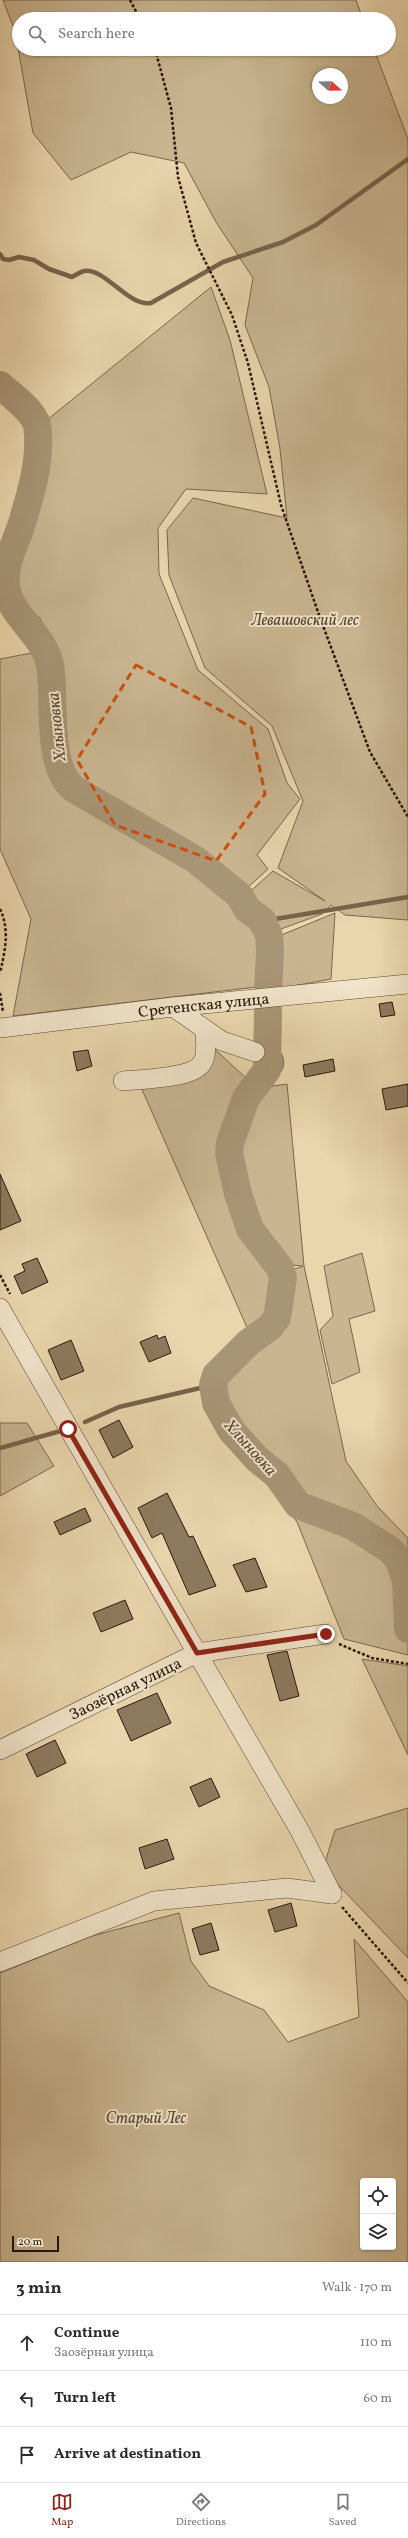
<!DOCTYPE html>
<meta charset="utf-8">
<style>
body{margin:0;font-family:Vollkorn,serif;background:#f2f2f3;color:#2b2b33}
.controls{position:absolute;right:12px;bottom:12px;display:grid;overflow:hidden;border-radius:4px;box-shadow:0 1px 3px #0004}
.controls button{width:36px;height:36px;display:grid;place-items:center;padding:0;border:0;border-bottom:1px solid #e1e1e2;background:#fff;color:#2b2b33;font:20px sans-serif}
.compass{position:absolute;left:312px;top:68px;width:36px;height:36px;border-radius:50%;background:#fff;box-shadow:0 1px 3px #0004;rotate:110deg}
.scale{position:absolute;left:12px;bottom:10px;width:47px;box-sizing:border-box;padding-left:4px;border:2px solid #28170b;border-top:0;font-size:11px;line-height:14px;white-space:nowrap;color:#28170b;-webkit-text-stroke:3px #f1e4ca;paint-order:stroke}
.stop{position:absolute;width:12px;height:12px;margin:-9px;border:3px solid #8f2418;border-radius:50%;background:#fff}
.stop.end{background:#8f2418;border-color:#fff;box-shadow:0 1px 4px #0008}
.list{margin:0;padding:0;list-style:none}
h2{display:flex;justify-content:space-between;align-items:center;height:52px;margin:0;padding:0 16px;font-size:17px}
h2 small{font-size:13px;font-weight:400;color:#7c7c81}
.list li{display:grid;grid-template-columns:26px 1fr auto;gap:12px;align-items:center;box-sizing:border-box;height:56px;padding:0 16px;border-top:1px solid #e1e1e2}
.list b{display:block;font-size:15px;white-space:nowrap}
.list p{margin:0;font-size:13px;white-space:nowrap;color:#7c7c81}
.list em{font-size:13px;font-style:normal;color:#7c7c81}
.icon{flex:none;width:22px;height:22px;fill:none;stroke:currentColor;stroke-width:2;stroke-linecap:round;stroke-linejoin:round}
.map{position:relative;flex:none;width:408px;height:2262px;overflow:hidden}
.search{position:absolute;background:#fff;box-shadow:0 1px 3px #0004;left:12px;right:12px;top:12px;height:44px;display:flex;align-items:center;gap:10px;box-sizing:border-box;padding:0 14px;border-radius:22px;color:#7c7c81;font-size:15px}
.sheet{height:220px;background:#fff}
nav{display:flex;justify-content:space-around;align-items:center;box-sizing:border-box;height:56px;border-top:1px solid #e1e1e2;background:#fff;font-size:11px;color:#7c7c81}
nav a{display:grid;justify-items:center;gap:2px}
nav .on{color:#8f2418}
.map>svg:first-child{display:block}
.green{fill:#c9b691;stroke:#78664e;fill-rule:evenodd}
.water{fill:#a89576;stroke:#75634b}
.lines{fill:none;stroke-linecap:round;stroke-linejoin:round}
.shore{stroke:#685640;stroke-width:1}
.stream{stroke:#75634b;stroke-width:4.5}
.river{stroke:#a89576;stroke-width:28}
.building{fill:#8d7a5f;stroke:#28170b}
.minor-casing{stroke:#584734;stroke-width:20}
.path{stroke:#28170b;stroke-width:2.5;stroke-dasharray:3 2;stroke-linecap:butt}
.minor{stroke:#f1e4ca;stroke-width:19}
.route{stroke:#8f2418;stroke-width:5}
.marked{fill:none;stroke:#cb4f0c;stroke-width:3;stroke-dasharray:8 5;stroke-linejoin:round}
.labels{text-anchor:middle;stroke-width:4;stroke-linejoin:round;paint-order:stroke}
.park-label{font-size:16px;font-style:italic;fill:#584733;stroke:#f1e4ca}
.street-label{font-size:16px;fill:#28170b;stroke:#f1e4ca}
.water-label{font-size:17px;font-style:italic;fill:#5b4936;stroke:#f1e4ca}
</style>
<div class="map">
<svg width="408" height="2262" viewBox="0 0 408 2262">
<rect width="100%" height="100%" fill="#ead6ad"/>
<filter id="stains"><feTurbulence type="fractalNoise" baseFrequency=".005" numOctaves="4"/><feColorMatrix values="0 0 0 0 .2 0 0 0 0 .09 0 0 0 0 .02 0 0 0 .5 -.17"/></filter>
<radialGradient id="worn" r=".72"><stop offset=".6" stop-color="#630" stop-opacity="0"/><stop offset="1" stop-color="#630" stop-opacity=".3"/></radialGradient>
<path class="green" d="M 3,0 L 356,0 L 363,19 L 19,19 L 19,49 L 374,49 L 408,139 L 408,920 L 345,915 L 331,905 L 322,914 L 281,929 L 263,921 L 246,895 L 273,871 L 325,901 L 278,868 L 303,801 L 272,726 L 205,668 L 169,575 L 167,530 L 193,498 L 287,518 L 280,449 L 269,387 L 245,325 L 253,278 L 216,222 L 184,163 L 131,152 L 71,180 L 33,133 L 15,31 ZM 318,74 L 342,74 L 342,98 L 318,98 Z
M 211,287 L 230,340 L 267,494 L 186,489 L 158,528 L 159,574 L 198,670 L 268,729 L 287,783 L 300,799 L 257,855 L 268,869 L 244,891 L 176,834 L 159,832 L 132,810 L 110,806 L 71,777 L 62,749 L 56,687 L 58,668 L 54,650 L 40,618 L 18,602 L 15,566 L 31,538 L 43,478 L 47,420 Z
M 37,652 L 51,762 L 58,786 L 129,826 L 221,885 L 259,941 L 256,987 L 13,1016 L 31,919 L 0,849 L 0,659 Z
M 335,913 L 331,979 L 271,990 L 279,936 Z
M 209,1044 L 246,1078 L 224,1154 L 244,1233 L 276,1271 L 263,1323 L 249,1332 L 140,1085 L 190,1077 Z
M 287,1084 L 304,1266 L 346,1461 L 377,1506 L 408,1538 L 408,1655 L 344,1639 L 297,1522 L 250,1458 L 225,1410 L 220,1382 L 284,1325 L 287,1272 L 303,1266 L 289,1265 L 261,1238 L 247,1215 L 240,1183 L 236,1159 L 236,1135 L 258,1088 Z
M 362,1253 L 375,1311 L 349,1319 L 360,1372 L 332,1384 L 320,1330 L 333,1316 L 324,1266 Z
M 0,1423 L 27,1423 L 54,1466 L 0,1496 Z
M 362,1659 L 408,1666 L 408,1755 Z
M 408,1808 L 408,1958 L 323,1869 L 335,1830 Z
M 179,1913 L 191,1961 L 209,1986 L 264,2010 L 288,2042 L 359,2017 L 354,1939 L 408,2002 L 408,2262 L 0,2262 L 0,1973 L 92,1936 ZM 363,2181 L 393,2181 L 393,2247 L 363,2247 Z"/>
<path class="water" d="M 281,1030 L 274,1045 C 283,1053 288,1064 279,1074 L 269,1076 L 266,1081 L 260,1078 C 262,1065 264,1045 268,1033 Z"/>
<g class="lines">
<path class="shore" d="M 271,1048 C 278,1054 281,1059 279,1068 L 273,1072 L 265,1070 L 269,1049 Z"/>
<path class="stream" d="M 0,254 L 3,259 L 9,260 L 19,257 L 34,260 L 49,269 L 72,277 C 76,275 80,272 84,271 C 106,268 128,307 151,303 L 223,262 L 283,242 L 316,225 L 408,159
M 0,603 L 9,598
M 263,921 L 408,897
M 85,1422 L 119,1407 L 213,1385
M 0,1448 L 64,1430"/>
<path class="river" d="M 0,385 C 12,396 29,407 36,422 C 39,430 38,440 38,449 C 37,474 29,499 22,523 C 15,545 4,562 6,586 C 10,617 44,634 50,665 C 56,699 45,766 74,789 L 196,860 L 240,896 L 247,909 L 263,921 L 269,936 L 270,950 L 268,993
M 268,1010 L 267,1070 L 246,1098 L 230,1143 L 229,1153 L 238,1194 L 250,1229 L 280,1268 L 283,1278 L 277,1318 L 270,1327 L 248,1343 L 216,1375 L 213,1385 L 216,1403 L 231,1430 L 257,1459 L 277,1475 L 298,1505 L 353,1526 L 390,1550 L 399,1560 L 406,1581 L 408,1629"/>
</g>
<path class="building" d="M 392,1002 L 395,1015 L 381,1017 L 379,1004 Z
M 88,1050 L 92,1066 L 77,1071 L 73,1052 Z
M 333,1059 L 335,1071 L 305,1077 L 303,1065 Z
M 408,1084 L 408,1106 L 386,1110 L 382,1089 Z
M 0,1174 L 21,1221 L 0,1230 Z
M 37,1258 L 48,1282 L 22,1294 L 14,1276 L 25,1271 L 22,1264 Z
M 157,1335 L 158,1339 L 165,1336 L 171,1353 L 149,1362 L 140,1342 Z
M 71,1340 L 84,1371 L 61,1380 L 48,1350 Z
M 119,1420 L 133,1447 L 113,1458 L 99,1430 Z
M 167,1493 L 189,1537 L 193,1536 L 216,1586 L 189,1595 L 162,1533 L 152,1538 L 138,1508 Z
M 85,1508 L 91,1521 L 60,1535 L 54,1522 Z
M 255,1558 L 267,1587 L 246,1592 L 233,1565 Z
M 125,1600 L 133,1619 L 101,1632 L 93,1613 Z
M 287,1651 L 299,1696 L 280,1701 L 267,1655 Z
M 157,1693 L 171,1723 L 131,1741 L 117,1710 Z
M 55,1740 L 66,1763 L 37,1777 L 26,1754 Z
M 211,1778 L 220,1797 L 199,1807 L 190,1787 Z
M 167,1839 L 174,1859 L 145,1869 L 139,1848 Z
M 291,1903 L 297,1926 L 275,1932 L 268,1910 Z
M 211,1923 L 219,1950 L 200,1955 L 192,1929 Z"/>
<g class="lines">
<defs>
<g id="minor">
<path d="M 173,1007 L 222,1041 L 255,1052"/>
<path id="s1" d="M 0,1028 L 173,1007 L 408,984"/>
<path d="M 123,1081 C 140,1079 193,1079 202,1063 C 208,1055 205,1039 205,1030"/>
<path d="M 0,1308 L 197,1653 L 0,1750"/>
<path d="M 325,1634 L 197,1653 L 300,1831 L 332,1894"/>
<path d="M 0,1962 L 154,1901 L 287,1888 L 332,1894"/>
</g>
</defs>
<use href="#minor" class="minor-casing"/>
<path class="path" d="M 130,0 L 140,19
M 155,49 L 171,108 L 178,177 L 196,243 L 232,315 L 248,363 L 281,505 L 319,615 L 370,752 L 408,817
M 0,909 C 10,930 5,951 0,973
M 0,993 L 3,1012
M 0,1275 L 10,1294
M 339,1644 L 372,1658 L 408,1664
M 342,1907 L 408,1983"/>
<use href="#minor" class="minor"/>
</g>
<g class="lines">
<path class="route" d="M 68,1429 L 197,1653 L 326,1634"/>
</g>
<path class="marked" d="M 136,665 L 251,727 L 265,794 L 216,861 L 115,825 L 77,760 Z"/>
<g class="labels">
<g class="park-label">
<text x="305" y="625">Левашовский лес</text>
<text x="146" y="2123">Старый Лес</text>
</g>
<g class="street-label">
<text dy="6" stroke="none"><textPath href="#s1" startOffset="205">Сретенская улица</textPath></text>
<text transform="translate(125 1688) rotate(-26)" y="6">Заозёрная улица</text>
</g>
<g class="water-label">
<text transform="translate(56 727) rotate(-96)" y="6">Хлыновка</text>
<text transform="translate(251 1447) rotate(48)" y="6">Хлыновка</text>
</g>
</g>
<rect width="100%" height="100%" filter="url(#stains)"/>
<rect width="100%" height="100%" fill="url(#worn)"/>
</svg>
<div class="controls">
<button><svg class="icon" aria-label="locate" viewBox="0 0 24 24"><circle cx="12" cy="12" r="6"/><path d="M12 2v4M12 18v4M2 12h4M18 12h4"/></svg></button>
<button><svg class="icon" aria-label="layers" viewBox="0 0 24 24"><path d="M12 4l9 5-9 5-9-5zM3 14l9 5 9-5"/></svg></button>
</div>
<svg class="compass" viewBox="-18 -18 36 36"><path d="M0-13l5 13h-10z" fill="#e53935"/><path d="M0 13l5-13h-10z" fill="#7c7c81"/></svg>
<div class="scale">20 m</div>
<div class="stop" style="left:68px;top:1429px"></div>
<div class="stop end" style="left:326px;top:1634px"></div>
<div class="search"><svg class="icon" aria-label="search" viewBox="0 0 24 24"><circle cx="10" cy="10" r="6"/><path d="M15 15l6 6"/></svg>Search here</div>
</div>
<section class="sheet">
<h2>3 min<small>Walk · 170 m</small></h2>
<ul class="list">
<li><svg class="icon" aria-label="ahead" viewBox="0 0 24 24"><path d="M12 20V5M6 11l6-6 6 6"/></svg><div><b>Continue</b><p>Заозёрная улица</p></div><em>110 m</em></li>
<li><svg class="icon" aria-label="left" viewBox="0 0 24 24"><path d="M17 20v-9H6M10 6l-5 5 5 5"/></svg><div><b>Turn left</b></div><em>60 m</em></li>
<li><svg class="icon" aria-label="arrive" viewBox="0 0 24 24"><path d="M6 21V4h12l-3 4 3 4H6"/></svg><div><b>Arrive at destination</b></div></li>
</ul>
</section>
<nav>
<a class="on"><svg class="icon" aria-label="map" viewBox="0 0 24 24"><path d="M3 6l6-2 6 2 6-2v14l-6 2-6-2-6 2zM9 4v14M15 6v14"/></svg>Map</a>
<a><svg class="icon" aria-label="directions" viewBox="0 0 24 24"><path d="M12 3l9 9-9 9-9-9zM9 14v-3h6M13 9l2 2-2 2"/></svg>Directions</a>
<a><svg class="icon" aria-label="saved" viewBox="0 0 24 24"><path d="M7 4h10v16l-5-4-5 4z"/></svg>Saved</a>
</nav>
